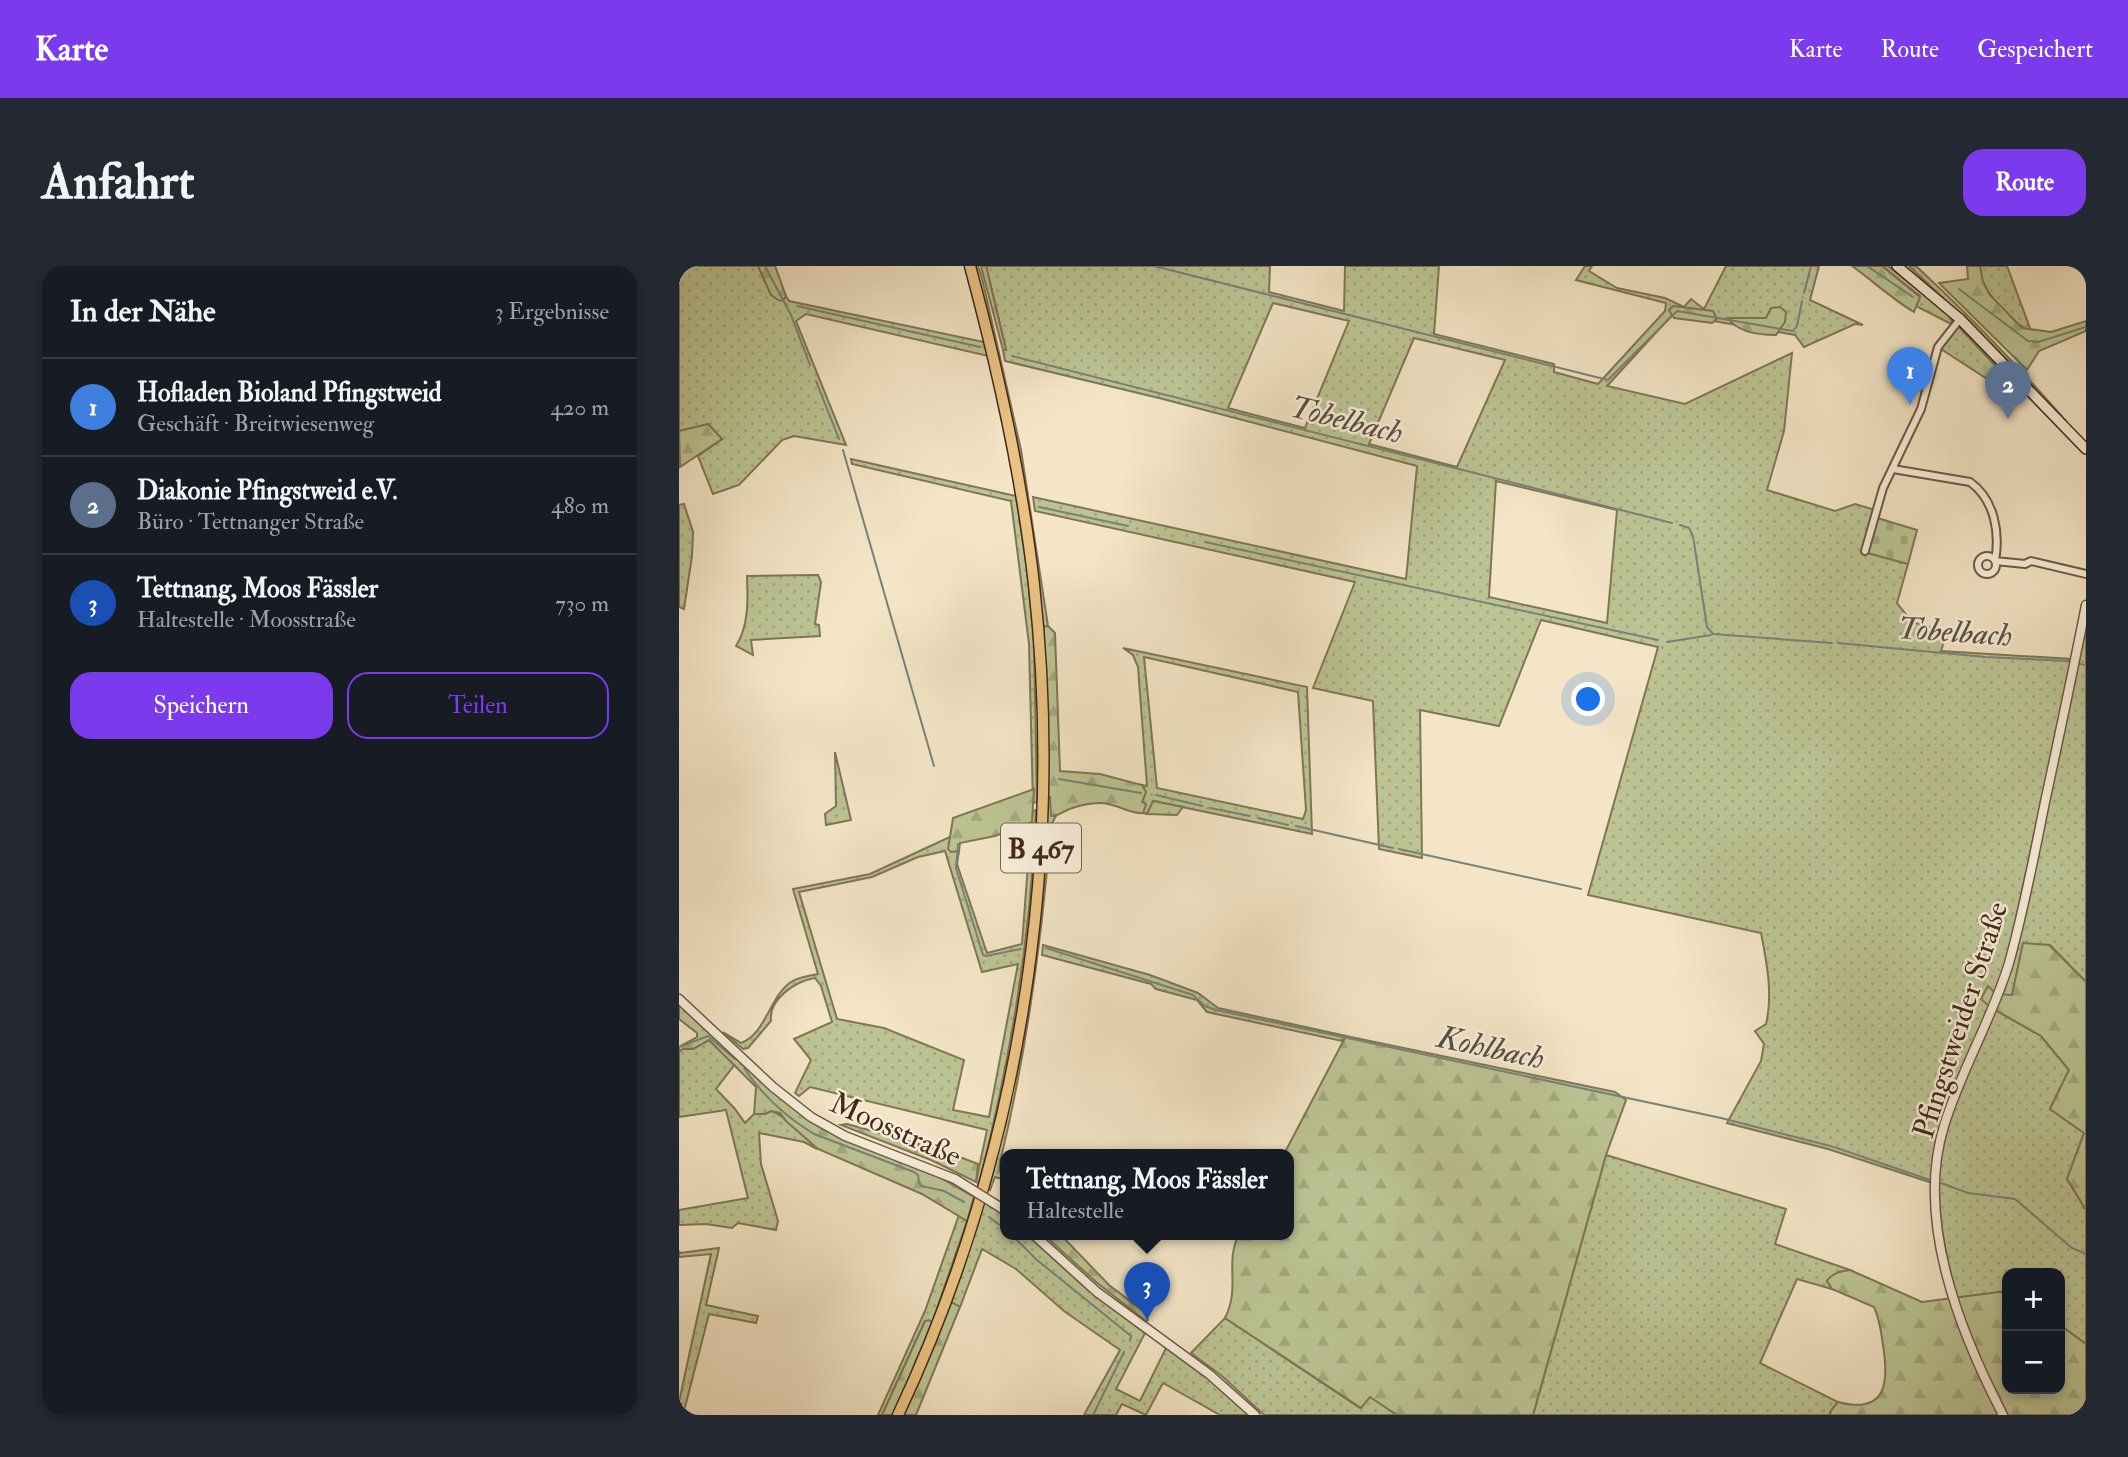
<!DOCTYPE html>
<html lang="de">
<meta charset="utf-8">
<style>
body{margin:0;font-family:"IM FELL Double Pica",serif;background:#242831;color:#f1f3f6}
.controls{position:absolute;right:21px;bottom:21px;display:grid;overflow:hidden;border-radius:14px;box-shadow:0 4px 10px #0003}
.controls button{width:63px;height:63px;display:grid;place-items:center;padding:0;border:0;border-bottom:2px solid #363941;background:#171b24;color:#f1f3f6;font:35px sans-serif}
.you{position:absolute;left:910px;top:434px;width:24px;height:24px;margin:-18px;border:5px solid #fff;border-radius:50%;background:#1a73e8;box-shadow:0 0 0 10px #1a73e833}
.badge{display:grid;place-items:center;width:46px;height:46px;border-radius:50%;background:#7c3aed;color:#fff;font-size:23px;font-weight:700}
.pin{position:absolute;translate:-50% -58px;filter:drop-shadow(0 2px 4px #0008)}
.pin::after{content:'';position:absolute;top:37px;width:24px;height:21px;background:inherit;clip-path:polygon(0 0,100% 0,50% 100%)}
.popup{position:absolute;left:321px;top:883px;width:294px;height:91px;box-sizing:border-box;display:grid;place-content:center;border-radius:14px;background:#171b24;filter:drop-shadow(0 2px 5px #0005);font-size:23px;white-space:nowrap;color:#9ea1a6}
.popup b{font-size:26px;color:#f1f3f6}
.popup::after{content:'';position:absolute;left:50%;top:100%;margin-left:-14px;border:14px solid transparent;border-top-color:#171b24}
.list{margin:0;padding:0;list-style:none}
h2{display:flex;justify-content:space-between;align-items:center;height:91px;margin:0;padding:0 28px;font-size:30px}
h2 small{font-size:23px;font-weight:400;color:#9ea1a6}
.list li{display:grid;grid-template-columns:46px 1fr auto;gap:21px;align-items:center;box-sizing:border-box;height:98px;padding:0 28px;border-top:2px solid #363941}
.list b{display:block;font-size:26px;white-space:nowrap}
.list p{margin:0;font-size:23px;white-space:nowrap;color:#9ea1a6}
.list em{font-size:23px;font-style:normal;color:#9ea1a6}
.actions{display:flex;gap:14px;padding:21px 28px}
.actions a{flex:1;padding:16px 0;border:2px solid #7c3aed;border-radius:21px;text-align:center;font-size:24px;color:#7c3aed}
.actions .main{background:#7c3aed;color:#fff}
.map{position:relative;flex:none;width:1407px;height:1149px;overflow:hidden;border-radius:21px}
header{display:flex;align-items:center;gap:42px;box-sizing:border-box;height:98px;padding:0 35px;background:#7c3aed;color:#fff}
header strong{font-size:33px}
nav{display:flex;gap:38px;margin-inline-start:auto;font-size:24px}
.intro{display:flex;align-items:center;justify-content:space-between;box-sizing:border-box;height:168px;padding:0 42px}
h1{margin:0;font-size:49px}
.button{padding:18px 32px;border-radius:21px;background:#7c3aed;color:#fff;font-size:24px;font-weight:700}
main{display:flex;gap:42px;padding:0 42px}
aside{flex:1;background:#171b24;border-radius:21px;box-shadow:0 4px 10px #0003}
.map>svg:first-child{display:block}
.grass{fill:url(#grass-dots);stroke:#807656;stroke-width:2;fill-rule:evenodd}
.forest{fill:url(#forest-firs);stroke:#807656;stroke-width:2}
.cemetery{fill:url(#cemetery-stones);stroke:#807656;stroke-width:2}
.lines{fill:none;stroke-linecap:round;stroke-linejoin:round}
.stream{stroke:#788279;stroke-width:2}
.minor-casing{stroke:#6f5844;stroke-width:10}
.tertiary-casing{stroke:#6f5844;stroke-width:11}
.secondary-casing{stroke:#432919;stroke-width:12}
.primary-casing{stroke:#432919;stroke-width:13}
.minor{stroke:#f7eeda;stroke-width:6}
.tertiary{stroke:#f7eeda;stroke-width:8}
.secondary{stroke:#f7eeda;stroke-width:9}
.primary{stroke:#eac283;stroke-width:10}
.tertiary-bridge-casing{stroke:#6f5844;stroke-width:11;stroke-linecap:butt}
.tertiary-bridge{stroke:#f7eeda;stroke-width:8}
.labels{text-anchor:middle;stroke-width:5;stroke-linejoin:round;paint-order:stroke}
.shield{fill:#f7eeda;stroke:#796453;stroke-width:2}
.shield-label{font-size:28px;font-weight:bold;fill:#432919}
.street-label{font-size:30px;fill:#432919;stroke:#f7eeda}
.water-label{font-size:32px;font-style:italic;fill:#594e41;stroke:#f7eeda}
</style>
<header>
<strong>Karte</strong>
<nav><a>Karte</a><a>Route</a><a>Gespeichert</a></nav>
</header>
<div class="intro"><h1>Anfahrt</h1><a class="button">Route</a></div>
<main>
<aside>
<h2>In der Nähe<small>3 Ergebnisse</small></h2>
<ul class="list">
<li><span class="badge" style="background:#3f7fe0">1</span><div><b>Hofladen Bioland Pfingstweid</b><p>Geschäft · Breitwiesenweg</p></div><em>420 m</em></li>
<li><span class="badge" style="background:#5c6f8a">2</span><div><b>Diakonie Pfingstweid e.V.</b><p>Büro · Tettnanger Straße</p></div><em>480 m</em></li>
<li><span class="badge" style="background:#1a4fb4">3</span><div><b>Tettnang, Moos Fässler</b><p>Haltestelle · Moosstraße</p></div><em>730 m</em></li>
</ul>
<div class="actions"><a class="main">Speichern</a><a>Teilen</a></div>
</aside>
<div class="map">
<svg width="1407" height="1149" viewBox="0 0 1407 1149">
<defs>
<pattern id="grass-dots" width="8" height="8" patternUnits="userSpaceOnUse" patternTransform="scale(1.75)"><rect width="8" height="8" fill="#bcc494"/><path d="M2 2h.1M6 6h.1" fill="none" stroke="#a3a87f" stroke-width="1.8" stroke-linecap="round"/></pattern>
<pattern id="forest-firs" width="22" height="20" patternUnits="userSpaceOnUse" patternTransform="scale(1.75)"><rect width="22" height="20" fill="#bcc494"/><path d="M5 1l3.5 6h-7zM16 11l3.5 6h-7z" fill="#a3a87f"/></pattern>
<pattern id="cemetery-stones" width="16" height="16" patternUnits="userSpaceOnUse" patternTransform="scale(1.75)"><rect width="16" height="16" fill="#bcc494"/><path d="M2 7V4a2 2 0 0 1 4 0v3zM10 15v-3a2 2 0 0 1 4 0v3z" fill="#a3a87f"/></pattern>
</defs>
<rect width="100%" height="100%" fill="#f3e5c6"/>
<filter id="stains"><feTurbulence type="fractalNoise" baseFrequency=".00286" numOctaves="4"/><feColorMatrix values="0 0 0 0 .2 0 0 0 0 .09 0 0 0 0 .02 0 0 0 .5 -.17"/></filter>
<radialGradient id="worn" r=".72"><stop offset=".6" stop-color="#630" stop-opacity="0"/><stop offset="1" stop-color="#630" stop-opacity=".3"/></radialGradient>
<path class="grass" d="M 0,0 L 79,0 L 92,28 L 104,34 L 107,30 L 110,35 L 305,76 L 309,90 L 127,48 L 117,55 L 167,179 L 115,170 L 103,174 L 60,219 L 34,228 L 19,190 L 43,173 L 29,158 L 0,165 Z
M 296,0 L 299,0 L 303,12 L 342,184 L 369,360 L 363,361 Z
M 307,0 L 591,0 L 590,26 L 665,45 L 666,0 L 760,0 L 755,68 L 875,98 L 875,106 L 919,118 L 986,45 L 987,37 L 897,14 L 906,0 L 913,0 L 910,5 L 938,22 L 986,32 L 1005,41 L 1012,33 L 1025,43 L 1047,0 L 1140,0 L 1131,34 L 1184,59 L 1176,58 L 1125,81 L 1116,69 L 994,48 L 928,120 L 1006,138 L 1113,87 L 1105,165 L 1088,224 L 1156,245 L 1176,238 L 1196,244 L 1185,286 L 1229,298 L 1218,337 L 1233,356 L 1268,366 L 1262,385 L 1393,393 L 1329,689 L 1311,741 L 1276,823 L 1253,917 L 1149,883 L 1048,857 L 1082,795 L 1085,778 L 1076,765 L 1087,758 C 1094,729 1088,697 1082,667 L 909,629 L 979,381 L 862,354 L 820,460 L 741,444 L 743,592 L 700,583 L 694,435 L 634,422 L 676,316 L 356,245 L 354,231 L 727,313 L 738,200 L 484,133 L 326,95 L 324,84 L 327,83 ZM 594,37 L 670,55 L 626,162 L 549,142 ZM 735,72 L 826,94 L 778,201 L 690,178 ZM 817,215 L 938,244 L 928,357 L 810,331 Z
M 1203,0 L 1209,0 L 1273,51 L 1272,58 L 1237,40 L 1241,30 Z
M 1230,0 L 1237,0 C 1290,49 1339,100 1387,155 L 1300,66 Z
M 1301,0 L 1328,0 L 1352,65 C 1338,61 1310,31 1304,17 C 1302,12 1302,5 1301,0 Z
M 1275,60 L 1280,61 L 1344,129 L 1337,128 L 1330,120 L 1325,124 L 1259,81 Z
M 172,193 L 337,230 L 348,302 L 355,375 L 358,536 L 354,537 L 350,378 L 332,235 L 173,198 Z
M 5,238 L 14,266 L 13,290 L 5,343 L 0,341 L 0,239 Z
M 139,309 L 142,316 L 136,358 L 140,359 L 141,370 L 72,374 L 74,389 L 57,380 C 70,360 69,333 68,310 Z
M 1407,348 L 1407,716 L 1371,679 L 1344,678 L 1333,729 L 1322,729 Z
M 444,382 L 628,421 L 633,568 L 474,535 L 468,548 L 464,547 L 467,538 L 463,536 L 467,526 L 463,519 L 468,520 L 459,401 L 454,389 ZM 465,391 L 619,426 L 627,544 L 624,553 L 478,522 Z
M 156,486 L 172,554 L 147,559 L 146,548 L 157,540 Z
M 372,539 L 372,550 L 377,550 L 372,559 C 363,673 348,785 321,896 L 320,904 L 326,914 L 316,911 L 311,924 L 309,923 C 342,797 362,670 368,540 Z
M 357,544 C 352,673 332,793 300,917 L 297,916 L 308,864 L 131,821 L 120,830 L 116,827 L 132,794 L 115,773 L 153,756 L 142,720 L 136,712 C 117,715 89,733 92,755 L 69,782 L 64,783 L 44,766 L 62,777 C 87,768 90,731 112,716 C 119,711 130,710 139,708 L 114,623 L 191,608 L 273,570 L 277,585 L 280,585 L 278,598 L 308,687 L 343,678 L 353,546 ZM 266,585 L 303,706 L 339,698 L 310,851 L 274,844 L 285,794 L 205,762 L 158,753 L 120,626 L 193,611 L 239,591 Z
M 364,679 L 471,709 L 519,727 L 539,742 L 667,770 L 663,775 L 528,746 L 518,734 L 477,723 L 472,718 L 363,689 Z
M 1316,744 L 1362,770 L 1390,804 L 1371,843 L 1405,867 L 1388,913 L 1407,944 L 1407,1078 L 1381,1059 L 1381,1007 L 1328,1007 L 1328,1025 L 1278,1033 C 1265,983 1253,931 1264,879 C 1273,833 1298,788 1316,744 Z
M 30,774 L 56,798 L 37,823 L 56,843 L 66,857 L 75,848 L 86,848 L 92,845 C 106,849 126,872 138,883 L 125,876 L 80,867 L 82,898 L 99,955 L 97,964 L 59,957 L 53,962 L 27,958 L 0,959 L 0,944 L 69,932 L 47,844 L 0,851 L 0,786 L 4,783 L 14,783 Z
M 927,889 L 1107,943 L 1096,978 L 1171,1004 L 1160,1006 L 1148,1015 L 1153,1023 L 1118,1013 L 1081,1097 L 1159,1136 L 1151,1146 L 1152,1149 L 854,1149 Z
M 305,936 L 326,950 L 326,968 L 347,968 L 408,1023 L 466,1067 L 437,1123 L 461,1135 L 487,1082 L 538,1119 L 570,1149 L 541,1149 L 484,1117 L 467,1149 L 443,1138 L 437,1149 L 405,1149 L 441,1084 L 385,1045 L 337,1003 L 303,983 L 281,1041 L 272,1036 Z
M 280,949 L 288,955 L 253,1057 L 246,1055 L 203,1149 L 199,1149 L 246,1045 Z
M 40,982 L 27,1039 L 79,1050 L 77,1057 L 30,1048 L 4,1149 L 0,1149 L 0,1136 L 32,988 L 0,991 L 0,985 L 1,987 Z
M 546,1052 L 681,1142 L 691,1130 L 718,1149 L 585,1149 L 543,1110 L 512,1087 Z"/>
<path class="forest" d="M 79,0 L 96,0 L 107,30 L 104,34 L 101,35 L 92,29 Z
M 302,0 L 307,0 L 327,84 L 324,84 Z
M 1173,0 L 1203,0 L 1241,31 L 1235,46 C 1213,33 1194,15 1173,0 Z
M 1288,0 L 1301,0 L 1304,16 L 1311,29 L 1343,62 L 1372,66 L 1407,55 L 1407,65 L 1360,85 L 1348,104 L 1260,17 L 1289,13 Z
M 994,40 L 1034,45 L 1038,53 L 1033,57 L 995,52 L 990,44 Z
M 1101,41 L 1107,46 L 1106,56 L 1097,69 C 1081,69 1059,67 1049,52 L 1087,52 L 1092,42 Z
M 29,158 L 43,173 L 1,201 L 0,165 Z
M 369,360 L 376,367 L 381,505 L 421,508 L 463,519 L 467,526 L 463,536 L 467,538 L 464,547 C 452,549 438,537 421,537 C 410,537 398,540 388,544 C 382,547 379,550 372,550 L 371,531 L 368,532 L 367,433 L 363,361 Z
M 355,523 L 353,556 L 316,570 L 281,577 L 280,585 L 272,586 L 269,583 L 274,552 Z
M 474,535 L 504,541 L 498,549 L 468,548 Z
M 1344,677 L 1370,679 L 1407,716 L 1407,944 L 1388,913 L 1405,867 L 1371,843 L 1390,804 L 1362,770 L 1311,741 L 1302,733 L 1309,720 L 1317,728 L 1333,729 Z
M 0,738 L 96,827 L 134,857 L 165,874 L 253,907 L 295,931 L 288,955 L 243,928 L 139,883 L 107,855 L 101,847 L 92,845 L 86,848 L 75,848 L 77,821 L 30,774 L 14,783 L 4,783 L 0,786 L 0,781 L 18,771 L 18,767 L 0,753 Z
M 667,770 L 936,826 L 947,834 L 927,889 L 854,1149 L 718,1149 L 691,1131 L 682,1142 L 546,1052 C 562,1020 545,998 560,968 L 610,968 L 610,888 L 605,888 Z
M 168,858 L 265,885 L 299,898 L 297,916 L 252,894 L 162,859 Z
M 364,968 L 381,968 L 430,1019 L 467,1047 L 469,1054 L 467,1055 L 417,1016 Z
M 1171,1004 L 1243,1036 L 1328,1025 L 1328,1123 L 1381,1123 L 1381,1059 L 1407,1078 L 1407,1149 L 1152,1149 L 1151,1146 L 1159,1136 C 1208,1149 1210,1116 1204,1079 C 1202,1066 1201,1054 1195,1041 L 1153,1023 L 1148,1015 C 1152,1007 1163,1005 1171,1004 Z
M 272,1036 L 281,1041 L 237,1149 L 224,1149 Z
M 250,1054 L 253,1057 L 215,1149 L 203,1149 L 246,1055 Z"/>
<path class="cemetery" d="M 1195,251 L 1238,264 L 1229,298 L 1185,286 Z"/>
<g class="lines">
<path class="stream" d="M 86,0 L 112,49 L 131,99
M 475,0 L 929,114 L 998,45 L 1114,65 L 1118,60 L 1123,35
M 1188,0 L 1234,31
M 1280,23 L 1349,75 L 1359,76 L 1407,61
M 1125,27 L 1132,0
M 118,40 L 301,81
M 333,90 L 993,257
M 137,115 L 160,173
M 164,184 L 255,500
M 360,241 L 449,260
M 1001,259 L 1010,262 L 1014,270 L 1028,361 L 1034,368 L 1153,377
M 526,276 L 979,374
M 988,376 L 1032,369
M 1159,377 L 1306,391 L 1390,395
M 1401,398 L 1407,399
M 380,513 L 462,527
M 477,529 L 523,540
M 531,542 L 571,550
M 579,552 L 609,559
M 617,560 L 714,582
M 279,578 L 277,602 L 304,689 L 307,690 L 342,683
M 720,583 L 902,623
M 367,682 L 514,729 L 526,740 L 537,744 L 1042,852 L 1155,881 L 1251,914
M 0,781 L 29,770 L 56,793
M 65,802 C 83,829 107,851 135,868 L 235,906 L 239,909 L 240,917 L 243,920 L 265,925 L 285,936
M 1262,917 L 1289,927 L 1336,933 L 1393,982 L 1407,988
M 310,951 L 326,963
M 332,968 L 358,994 L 452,1070 L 451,1075
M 414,1149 L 445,1086"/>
<defs>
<path id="minor" d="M 1214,203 L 1291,216 C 1316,234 1321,267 1316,295 L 1346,298 L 1352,295 L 1407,308
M 1186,285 L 1204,222 L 1242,143 L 1259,81 L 1281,53
M1299 299a9 9 0 1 1 18 0a9 9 0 1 1-18 0Z"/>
<path id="tertiary" d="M 0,733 L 94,821 L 132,851 L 166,870 L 276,913
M 354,968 L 418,1026 L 530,1108 L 576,1149
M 1324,1149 C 1281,1066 1236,954 1265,860 C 1282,804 1313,753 1330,697 C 1345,644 1355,590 1366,536 C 1380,471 1394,405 1407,339"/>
<path id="secondary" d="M 1218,0 L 1281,53 L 1407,183"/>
<path id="primary" d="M 219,1149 C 340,892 386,600 355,319 C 343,211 319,104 291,0"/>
</defs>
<use href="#minor" class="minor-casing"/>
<use href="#tertiary" class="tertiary-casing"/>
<use href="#secondary" class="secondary-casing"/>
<use href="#primary" class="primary-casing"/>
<use href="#minor" class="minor"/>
<use href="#tertiary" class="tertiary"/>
<use href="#secondary" class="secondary"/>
<use href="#primary" class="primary"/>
<defs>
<path id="tertiary-bridge" d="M 276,913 L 324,943"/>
</defs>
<use href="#tertiary-bridge" class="tertiary-bridge-casing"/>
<use href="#tertiary-bridge" class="tertiary-bridge"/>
</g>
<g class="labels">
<rect class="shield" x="322" y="557.5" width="80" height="49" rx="5"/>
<g class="shield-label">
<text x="362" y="592">B 467</text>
</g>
<g class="street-label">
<text transform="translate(1281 754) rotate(-72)" y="10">Pfingstweider Straße</text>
<text transform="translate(217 863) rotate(24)" y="10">Moosstraße</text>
</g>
<g class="water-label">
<text transform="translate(668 153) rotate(14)" y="11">Tobelbach</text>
<text transform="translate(1276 365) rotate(4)" y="11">Tobelbach</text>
<text transform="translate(812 781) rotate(12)" y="11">Kohlbach</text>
</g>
</g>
<rect width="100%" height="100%" filter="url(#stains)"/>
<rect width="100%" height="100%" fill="url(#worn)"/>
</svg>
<div class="controls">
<button>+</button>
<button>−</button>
</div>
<div class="you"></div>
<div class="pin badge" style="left:1231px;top:139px;background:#3f7fe0">1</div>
<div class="pin badge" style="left:1329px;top:153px;background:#5c6f8a">2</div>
<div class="pin badge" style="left:468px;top:1054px;background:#1a4fb4">3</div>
<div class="popup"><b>Tettnang, Moos Fässler</b>Haltestelle</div>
</div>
</main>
